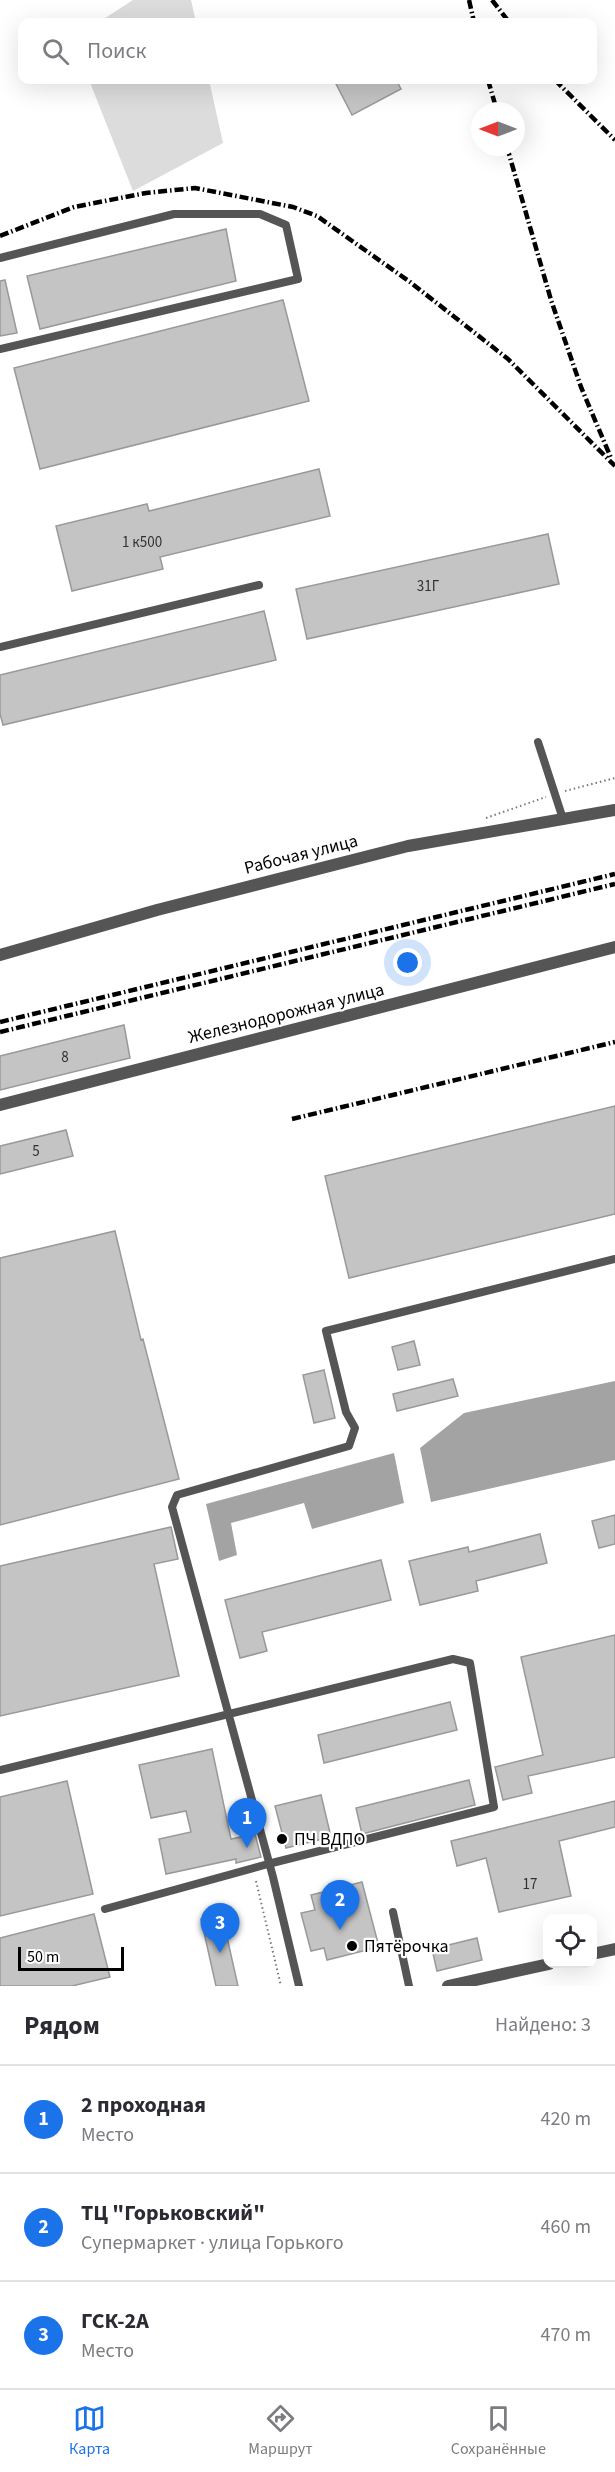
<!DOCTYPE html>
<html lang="ru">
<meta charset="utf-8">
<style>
body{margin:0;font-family:"Source Sans 3",sans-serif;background:#f2f2f3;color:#2b2b33}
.controls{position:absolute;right:18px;bottom:18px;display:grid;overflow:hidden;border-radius:12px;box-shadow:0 6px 24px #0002}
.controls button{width:54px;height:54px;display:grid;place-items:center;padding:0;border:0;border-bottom:2px solid #e1e1e2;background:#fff;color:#2b2b33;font:30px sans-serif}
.compass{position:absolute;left:471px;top:102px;width:54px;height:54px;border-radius:50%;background:#fff;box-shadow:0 6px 24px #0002;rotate:270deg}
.scale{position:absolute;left:18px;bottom:15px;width:106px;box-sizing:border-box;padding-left:6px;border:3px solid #000;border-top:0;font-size:16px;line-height:21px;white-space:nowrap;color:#000;-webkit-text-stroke:4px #fff;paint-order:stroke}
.you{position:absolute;left:408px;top:963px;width:21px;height:21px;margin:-15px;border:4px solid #fff;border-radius:50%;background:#1a73e8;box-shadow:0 0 0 9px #1a73e833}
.badge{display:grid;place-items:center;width:39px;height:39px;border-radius:50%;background:#1a73e8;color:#fff;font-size:20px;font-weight:700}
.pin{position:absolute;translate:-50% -50px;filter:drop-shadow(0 2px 3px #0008)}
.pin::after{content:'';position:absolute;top:32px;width:21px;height:18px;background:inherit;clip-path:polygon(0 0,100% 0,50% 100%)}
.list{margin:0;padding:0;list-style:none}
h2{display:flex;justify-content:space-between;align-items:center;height:78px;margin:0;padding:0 24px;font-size:26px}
h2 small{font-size:20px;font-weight:400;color:#7c7c81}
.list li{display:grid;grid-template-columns:39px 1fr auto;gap:18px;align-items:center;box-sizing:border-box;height:108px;padding:0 24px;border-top:2px solid #e1e1e2}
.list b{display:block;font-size:22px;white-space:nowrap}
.list p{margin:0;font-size:20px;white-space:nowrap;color:#7c7c81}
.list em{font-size:20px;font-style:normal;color:#7c7c81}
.icon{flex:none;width:33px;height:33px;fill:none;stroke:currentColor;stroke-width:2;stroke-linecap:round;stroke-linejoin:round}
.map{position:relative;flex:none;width:615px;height:1986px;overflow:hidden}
.search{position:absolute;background:#fff;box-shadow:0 6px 24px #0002;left:18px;right:18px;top:18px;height:66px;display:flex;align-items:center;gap:15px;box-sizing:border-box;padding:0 21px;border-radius:12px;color:#7c7c81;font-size:22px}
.sheet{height:402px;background:#fff}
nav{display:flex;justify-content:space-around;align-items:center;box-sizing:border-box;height:84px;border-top:2px solid #e1e1e2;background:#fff;font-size:16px;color:#7c7c81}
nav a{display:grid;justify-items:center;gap:3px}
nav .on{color:#1a73e8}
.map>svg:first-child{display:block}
.green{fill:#dcdcdc}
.water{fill:#a3a3a3}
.building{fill:#c4c4c4;stroke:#999;stroke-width:1.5}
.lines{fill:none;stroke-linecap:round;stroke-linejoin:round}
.path{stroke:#777;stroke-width:2;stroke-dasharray:1.5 3;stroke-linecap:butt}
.service{stroke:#555;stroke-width:8}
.minor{stroke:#555;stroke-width:12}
.tertiary{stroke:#555;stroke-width:12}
.rail{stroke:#000;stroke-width:4.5;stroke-dasharray:9 3 1.5 3;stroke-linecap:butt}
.poi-dot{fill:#000;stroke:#fff;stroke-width:2}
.labels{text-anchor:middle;stroke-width:4.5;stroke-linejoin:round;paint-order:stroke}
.number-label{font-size:15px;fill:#313131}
.street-label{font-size:18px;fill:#000;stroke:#fff}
.poi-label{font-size:18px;fill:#000;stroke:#fff;text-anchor:start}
</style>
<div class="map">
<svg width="615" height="1986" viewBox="0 0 615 1986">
<rect width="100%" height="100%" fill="#fff"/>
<path class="green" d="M 133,0 L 191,0 L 196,22 L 99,22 Z
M 89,80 L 209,80 L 223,143 L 133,191 Z"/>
<path class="water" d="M 615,1381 L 615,1460 L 431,1502 L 420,1448 L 464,1413 Z
M 394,1453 L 404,1503 L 312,1529 L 304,1503 L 231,1523 L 237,1555 L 219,1561 L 206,1504 Z"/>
<path class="building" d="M 334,80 L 396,80 L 401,89 L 352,115 Z
M 226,229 L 236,281 L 40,329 L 27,276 Z
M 5,280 L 17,333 L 0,336 L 0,281 Z
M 283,300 L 309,401 L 40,469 L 14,368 Z
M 319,469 L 330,516 L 160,557 L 163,569 L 72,591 L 56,526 L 147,504 L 149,511 Z
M 548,534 L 559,584 L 307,639 L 296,589 Z
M 264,611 L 276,660 L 3,725 L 0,714 L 0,675 Z
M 124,1025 L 130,1058 L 0,1090 L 0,1056 Z
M 615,1106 L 615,1214 L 349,1278 L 325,1176 Z
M 66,1130 L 73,1156 L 0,1174 L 0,1146 Z
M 115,1231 L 141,1340 L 143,1339 L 179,1479 L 0,1525 L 0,1258 Z
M 414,1341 L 420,1365 L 398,1370 L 392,1347 Z
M 324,1370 L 335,1418 L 314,1423 L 303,1375 Z
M 453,1379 L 458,1396 L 397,1411 L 393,1394 Z
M 615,1515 L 615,1544 L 599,1548 L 592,1521 Z
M 171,1527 L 178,1559 L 154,1564 L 179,1676 L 0,1716 L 0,1566 Z
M 540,1534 L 547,1563 L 476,1581 L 478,1591 L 420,1605 L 409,1561 L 468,1547 L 469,1552 Z
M 381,1560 L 391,1600 L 262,1632 L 267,1651 L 240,1658 L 225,1600 Z
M 615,1635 L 615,1757 L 528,1776 L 532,1793 L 503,1800 L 495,1767 L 543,1755 L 521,1657 Z
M 450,1702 L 457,1730 L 324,1763 L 318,1735 Z
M 212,1749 L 231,1839 L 255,1834 L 261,1857 L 236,1863 L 236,1859 L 166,1874 L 159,1839 L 191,1832 L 186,1811 L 151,1818 L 139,1765 Z
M 469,1780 L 475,1805 L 362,1834 L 356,1808 Z
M 67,1781 L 93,1894 L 0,1916 L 0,1797 Z
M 321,1795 L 331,1837 L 286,1848 L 275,1806 Z
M 615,1801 L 615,1827 L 559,1841 L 571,1896 L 499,1912 L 486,1858 L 457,1866 L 451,1841 Z
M 362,1882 L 379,1947 L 327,1960 L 324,1948 L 311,1951 L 301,1913 L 315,1910 L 311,1895 Z
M 94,1914 L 110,1977 L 72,1986 L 0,1986 L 0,1938 Z
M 222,1915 L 238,1986 L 216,1986 L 201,1919 Z
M 477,1938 L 482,1960 L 437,1971 L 432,1949 Z"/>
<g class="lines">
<path class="path" d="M 565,791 L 615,778
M 486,818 L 546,797
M 256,1881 L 281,1986"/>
<path class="service" d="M 0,258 L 174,214 L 260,214 L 286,225 L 298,279 L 0,349
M 0,647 L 259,585
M 538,742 L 563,819
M 0,1770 L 453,1659 L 470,1663 L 494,1807 L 268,1864 L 105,1909
M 393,1912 L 409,1986
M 299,1986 L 273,1877 L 172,1507 L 177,1495 L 349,1446 L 355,1428 L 346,1412 L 326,1331 L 615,1259"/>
<path class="minor" d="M 0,1105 L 615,947
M 592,1954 L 615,1949
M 448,1986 L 549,1964"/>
<path class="tertiary" d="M 0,955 L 157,910 L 408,846 L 615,810"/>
<path class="rail" d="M 469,0 L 474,22
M 492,0 L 509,22
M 488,80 L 497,111
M 555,80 L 615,140
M 507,147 L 551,300 L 581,387 L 611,458
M 0,236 L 74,207 L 146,193 L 195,188 L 293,207 L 317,216 L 410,282 L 508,359 L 615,466
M 0,1022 L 615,874
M 0,1032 L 615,884
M 292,1119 L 615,1042"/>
</g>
<g class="poi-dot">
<circle cx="282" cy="1839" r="6"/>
<circle cx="352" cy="1946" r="6"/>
</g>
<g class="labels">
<g class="number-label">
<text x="142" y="547">1 к500</text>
<text x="428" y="591">31Г</text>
<text x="65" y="1062">8</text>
<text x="36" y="1156">5</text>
<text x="530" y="1889">17</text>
</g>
<g class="street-label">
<text transform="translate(301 854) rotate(-14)" y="6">Рабочая улица</text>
<text transform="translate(286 1013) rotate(-14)" y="6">Железнодорожная улица</text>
</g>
<g class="poi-label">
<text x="294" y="1845">ПЧ ВДПО</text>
<text x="364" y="1952">Пятёрочка</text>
</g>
</g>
</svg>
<div class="controls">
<button><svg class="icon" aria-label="locate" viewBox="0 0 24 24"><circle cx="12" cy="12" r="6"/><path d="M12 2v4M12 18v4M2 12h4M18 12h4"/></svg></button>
</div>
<svg class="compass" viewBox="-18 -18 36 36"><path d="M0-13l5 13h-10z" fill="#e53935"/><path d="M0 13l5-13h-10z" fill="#7c7c81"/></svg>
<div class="scale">50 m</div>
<div class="you"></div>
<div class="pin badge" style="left:247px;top:1848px">1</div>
<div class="pin badge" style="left:340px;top:1930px">2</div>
<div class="pin badge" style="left:220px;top:1953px">3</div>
<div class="search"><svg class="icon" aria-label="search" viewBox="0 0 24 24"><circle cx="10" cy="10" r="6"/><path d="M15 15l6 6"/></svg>Поиск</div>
</div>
<section class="sheet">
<h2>Рядом<small>Найдено: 3</small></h2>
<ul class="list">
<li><span class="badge">1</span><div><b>2 проходная</b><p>Место</p></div><em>420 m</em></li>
<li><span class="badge">2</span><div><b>ТЦ &quot;Горьковский&quot;</b><p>Супермаркет · улица Горького</p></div><em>460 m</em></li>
<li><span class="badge">3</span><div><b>ГСК-2А</b><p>Место</p></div><em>470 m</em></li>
</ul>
</section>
<nav>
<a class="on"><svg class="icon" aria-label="map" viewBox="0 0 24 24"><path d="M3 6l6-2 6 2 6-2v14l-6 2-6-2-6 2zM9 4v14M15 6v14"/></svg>Карта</a>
<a><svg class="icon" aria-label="directions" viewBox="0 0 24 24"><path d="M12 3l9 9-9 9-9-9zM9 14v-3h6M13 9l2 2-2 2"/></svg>Маршрут</a>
<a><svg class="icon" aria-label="saved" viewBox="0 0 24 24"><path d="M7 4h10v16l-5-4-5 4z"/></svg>Сохранённые</a>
</nav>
